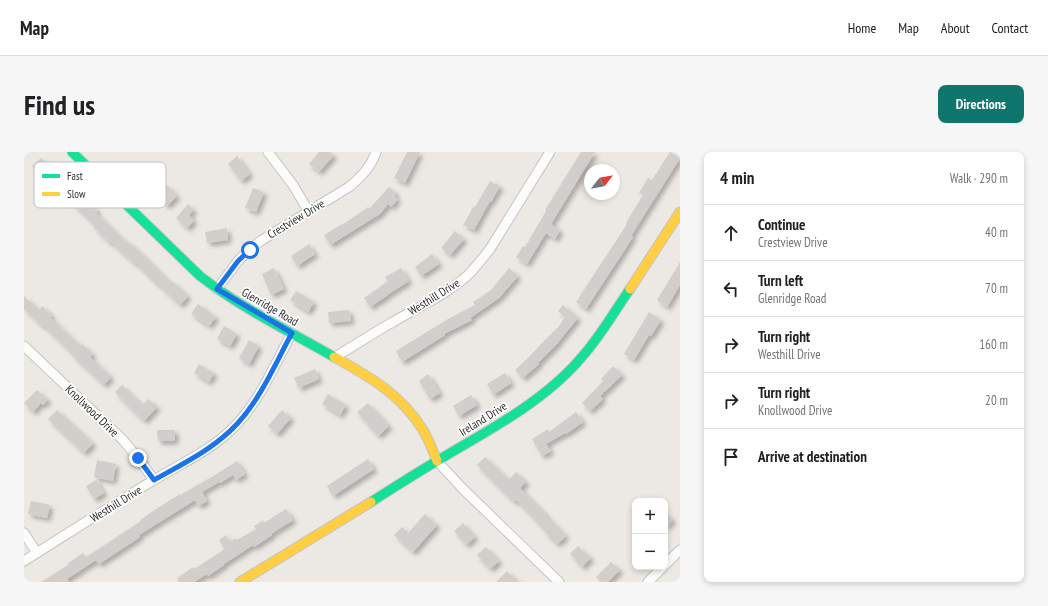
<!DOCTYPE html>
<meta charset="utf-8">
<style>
body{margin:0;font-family:"PT Sans Narrow",sans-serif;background:#f6f6f6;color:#202124}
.controls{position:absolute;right:12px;bottom:12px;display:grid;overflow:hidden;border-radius:8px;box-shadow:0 2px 6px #0003}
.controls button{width:36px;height:36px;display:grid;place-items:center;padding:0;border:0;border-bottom:1px solid #e0e0e0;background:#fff;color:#202124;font:20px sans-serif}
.compass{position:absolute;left:560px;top:12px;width:36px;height:36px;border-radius:50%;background:#fff;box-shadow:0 2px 6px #0003;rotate:59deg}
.stop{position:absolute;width:12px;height:12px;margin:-9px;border:3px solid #1a73e8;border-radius:50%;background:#fff}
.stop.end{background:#1a73e8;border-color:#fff;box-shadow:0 1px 4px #0008}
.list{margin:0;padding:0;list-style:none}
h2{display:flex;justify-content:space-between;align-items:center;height:52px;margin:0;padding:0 16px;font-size:17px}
h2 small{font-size:13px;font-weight:400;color:#757577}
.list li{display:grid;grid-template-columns:26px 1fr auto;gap:12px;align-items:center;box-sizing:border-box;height:56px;padding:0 16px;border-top:1px solid #e0e0e0}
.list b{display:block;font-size:15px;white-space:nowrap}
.list p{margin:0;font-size:13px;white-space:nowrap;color:#757577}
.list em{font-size:13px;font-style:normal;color:#757577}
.icon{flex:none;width:22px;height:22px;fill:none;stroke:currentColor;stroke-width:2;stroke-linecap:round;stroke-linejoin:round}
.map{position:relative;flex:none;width:656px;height:430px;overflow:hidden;border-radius:8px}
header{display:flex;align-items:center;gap:24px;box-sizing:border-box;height:56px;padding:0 20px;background:#fff;border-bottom:1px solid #e0e0e0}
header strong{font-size:19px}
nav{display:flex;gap:22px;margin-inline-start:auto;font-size:14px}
.intro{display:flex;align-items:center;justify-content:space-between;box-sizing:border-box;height:96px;padding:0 24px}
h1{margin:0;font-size:28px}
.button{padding:10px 18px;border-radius:8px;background:#0f766e;color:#fff;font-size:14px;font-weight:700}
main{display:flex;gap:24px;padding:0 24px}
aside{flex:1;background:#fff;border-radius:8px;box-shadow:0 2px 6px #0003}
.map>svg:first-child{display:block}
.building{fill:#d1cecb;filter:url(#shadow)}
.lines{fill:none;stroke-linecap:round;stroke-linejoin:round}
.street-casing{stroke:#c5c4c5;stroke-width:11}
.fast-casing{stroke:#c5c4c5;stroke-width:11}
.slow-casing{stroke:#c5c4c5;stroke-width:11}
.street{stroke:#fcfcfb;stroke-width:9}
.fast{stroke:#16e098;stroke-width:9}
.slow{stroke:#ffcf43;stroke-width:9}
.route{stroke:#1a73e8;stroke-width:5}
.labels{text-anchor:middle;stroke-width:3.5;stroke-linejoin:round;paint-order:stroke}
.street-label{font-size:12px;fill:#2e2e2e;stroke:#fff}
.key{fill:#fff;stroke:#c0c0c0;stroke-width:1}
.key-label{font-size:11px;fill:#2e2e2e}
</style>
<header>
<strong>Map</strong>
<nav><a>Home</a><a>Map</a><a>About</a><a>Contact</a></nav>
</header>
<div class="intro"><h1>Find us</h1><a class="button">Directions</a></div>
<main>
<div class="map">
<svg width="656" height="430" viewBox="0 0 656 430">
<defs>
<filter id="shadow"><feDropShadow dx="3.5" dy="3.5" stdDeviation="2" flood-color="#0004"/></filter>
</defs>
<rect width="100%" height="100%" fill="#ece8e4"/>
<path class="building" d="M 295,0 L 306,0 L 310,3 L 295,20 L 285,12 Z
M 383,0 L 396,0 L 381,31 L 370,26 Z
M 557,0 L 571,0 L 527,72 L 536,78 L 531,87 L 522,81 L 503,112 L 492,105 L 499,94 L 501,95 L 522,59 L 521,58 Z
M 646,0 L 656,6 L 607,84 L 609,85 L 562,157 L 552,150 L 603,72 L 602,71 L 619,43 L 615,41 L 624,26 L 628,28 Z
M 213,4 L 226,22 L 217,29 L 204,12 Z
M 17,6 L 57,45 L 58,44 L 74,59 L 72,61 L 102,90 L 103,89 L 119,103 L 147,131 L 149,130 L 164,144 L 156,153 L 133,131 L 133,132 L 112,111 L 111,112 L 87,90 L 86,91 L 70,76 L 72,74 L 23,27 L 22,28 L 8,14 Z
M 466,29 L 476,34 L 467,50 L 466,49 L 450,78 L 439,73 L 450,54 L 451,55 Z
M 143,33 L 153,44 L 143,54 L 132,43 Z
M 365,35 L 372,41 L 370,44 L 374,47 L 367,55 L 364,52 L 356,62 L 306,93 L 300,83 L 318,72 L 318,73 L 344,55 L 345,57 Z
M 229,36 L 240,40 L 232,60 L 221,56 Z
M 164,52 L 170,58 L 165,63 L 170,69 L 163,76 L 152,66 Z
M 203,76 L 204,88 L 183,91 L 181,80 Z
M 431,79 L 440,87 L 426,103 L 417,96 Z
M 285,92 L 291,102 L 273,114 L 267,104 Z
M 408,102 L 415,112 L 397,124 L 391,115 Z
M 656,110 L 656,133 L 643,155 L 633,148 Z
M 250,116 L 260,137 L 247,143 L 238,122 Z
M 377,116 L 385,129 L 363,143 L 364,143 L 346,155 L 340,146 L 364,129 L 361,125 Z
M 485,116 L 494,124 L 475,146 L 446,166 L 448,168 L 420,182 L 421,183 L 378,210 L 372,199 L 424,167 L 451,153 L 449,150 L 467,138 Z
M 272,139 L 290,150 L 284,160 L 266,148 Z
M 0,144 L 15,158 L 18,154 L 28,163 L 26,165 L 56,194 L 58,192 L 69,202 L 66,205 L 87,225 L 80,233 L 59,213 L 48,203 L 49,202 L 19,173 L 18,174 L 0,157 Z
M 174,152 L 192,165 L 185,174 L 167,162 Z
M 539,153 L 554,166 L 535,189 L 535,190 L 514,211 L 515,212 L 499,226 L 491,218 L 513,197 L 512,197 L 535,174 L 541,165 L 534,159 Z
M 325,158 L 327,169 L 305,171 L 304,160 Z
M 625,160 L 637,168 L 627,184 L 625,183 L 610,208 L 600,202 Z
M 200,174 L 213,182 L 206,194 L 193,187 Z
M 225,188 L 235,194 L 225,212 L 215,206 Z
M 175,212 L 190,221 L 185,230 L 170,221 Z
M 589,214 L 598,223 L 576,244 L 579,247 L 566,259 L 558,251 L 579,229 L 577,227 Z
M 291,217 L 295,227 L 275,236 L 270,226 Z
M 481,221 L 487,231 L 469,243 L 463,232 Z
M 404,222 L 416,241 L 406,247 L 395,229 Z
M 98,233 L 118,253 L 124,247 L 133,255 L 120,269 L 91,240 Z
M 13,238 L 24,248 L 19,253 L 17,251 L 9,260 L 0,251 Z
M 304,242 L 322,253 L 316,263 L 298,252 Z
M 447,243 L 453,253 L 435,264 L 429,254 Z
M 344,251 L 365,274 L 354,284 L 333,260 Z
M 33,258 L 69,291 L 60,301 L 24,267 Z
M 258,258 L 267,266 L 253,282 L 244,274 Z
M 552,260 L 559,270 L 542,282 L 541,281 L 522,292 L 527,299 L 518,304 L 508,287 L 524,277 L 525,280 Z
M 133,278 L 151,278 L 151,289 L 134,289 Z
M 461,305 L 485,328 L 492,320 L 502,330 L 496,336 L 522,362 L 521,363 L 542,384 L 533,392 L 521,380 L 522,379 L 492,348 L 490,350 L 453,313 Z
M 344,307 L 350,317 L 309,344 L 303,334 Z
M 73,308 L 92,312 L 89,329 L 70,325 Z
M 213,309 L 221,322 L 212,328 L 209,323 L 196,331 L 195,330 L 178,340 L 183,349 L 174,354 L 171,348 L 115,383 L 116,385 L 75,412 L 72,408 L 43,427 L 45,430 L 17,430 L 44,413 L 43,412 L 59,401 L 62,405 L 117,369 L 116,368 L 132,357 L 156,342 L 156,343 L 191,323 Z
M 72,328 L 80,341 L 70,347 L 62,334 Z
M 7,349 L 26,353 L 23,366 L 4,362 Z
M 262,357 L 269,368 L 247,382 L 248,383 L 230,395 L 229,393 L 200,412 L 200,413 L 184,424 L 183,422 L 170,430 L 155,430 L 153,426 L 169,415 L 170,417 L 201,397 L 195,388 L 202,383 L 206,390 L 212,386 L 213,388 L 232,377 L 230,374 L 239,368 L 240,371 Z
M 641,360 L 649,368 L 641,376 Z
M 401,362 L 413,373 L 389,400 L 370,383 L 378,375 L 384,381 Z
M 439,371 L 451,385 L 442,393 L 430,379 Z
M 554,394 L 567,406 L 558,415 L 546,402 Z
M 462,395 L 475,409 L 466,417 L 453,403 Z
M 587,410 L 596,418 L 584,430 L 577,430 L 572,425 Z
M 483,419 L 494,430 L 472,430 Z"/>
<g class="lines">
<defs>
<path id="street" d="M 244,0 L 269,33 L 285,60
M 193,137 L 214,109 L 225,98 L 238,88 L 325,35 C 337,25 347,15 352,0
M 0,194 L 98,287 L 114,306 L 130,328
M 311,205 C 330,194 349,181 369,170 C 394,155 422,143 444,123 C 452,115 459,106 466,97 L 526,0
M 413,309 L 439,337 L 535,430
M 0,381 L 13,401
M 0,409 C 43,382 86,354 130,328 C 158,311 190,297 213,272 C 237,246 251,212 268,181
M 641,413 L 656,398
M 624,430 L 639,415"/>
<path id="fast" d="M 48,0 L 176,124 C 217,156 265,179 310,205
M 347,350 C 375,332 404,314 433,297 C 475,273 525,244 557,206 C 576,185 590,160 606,137"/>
<path id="slow" d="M 606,137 L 656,60
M 310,205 C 346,225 377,242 399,278 C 405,288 409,299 413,309
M 216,430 L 347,350"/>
</defs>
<use href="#street" class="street-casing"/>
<use href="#fast" class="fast-casing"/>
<use href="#slow" class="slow-casing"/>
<use href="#street" class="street"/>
<use href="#fast" class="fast"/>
<use href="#slow" class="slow"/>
</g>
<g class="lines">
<path class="route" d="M 114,306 L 130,328 C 158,312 190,297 213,272 C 237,246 251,212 268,181 L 193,137 L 214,109 L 226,98"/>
</g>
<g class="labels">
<g class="street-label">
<text transform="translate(272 67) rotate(-31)" y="4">Crestview Drive</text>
<text transform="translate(410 145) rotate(-32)" y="4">Westhill Drive</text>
<text transform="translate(246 155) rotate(30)" y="4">Glenridge Road</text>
<text transform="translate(68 259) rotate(44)" y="4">Knollwood Drive</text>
<text transform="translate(459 267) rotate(-32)" y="4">Ireland Drive</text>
<text transform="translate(92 352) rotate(-32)" y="4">Westhill Drive</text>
</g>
</g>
<rect x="10" y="10" width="132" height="46" rx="6" class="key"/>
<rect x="18" y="22" width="18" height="4" fill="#16e098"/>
<rect x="18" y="40" width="18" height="4" fill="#ffcf43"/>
<g class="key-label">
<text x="43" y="28">Fast</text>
<text x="43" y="46">Slow</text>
</g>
</svg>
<div class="controls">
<button>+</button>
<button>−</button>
</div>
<svg class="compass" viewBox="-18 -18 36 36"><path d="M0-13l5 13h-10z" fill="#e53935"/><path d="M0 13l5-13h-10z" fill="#757577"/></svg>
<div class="stop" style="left:226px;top:98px"></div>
<div class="stop end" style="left:114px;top:306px"></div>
</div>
<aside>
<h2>4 min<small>Walk · 290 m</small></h2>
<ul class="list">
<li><svg class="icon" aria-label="ahead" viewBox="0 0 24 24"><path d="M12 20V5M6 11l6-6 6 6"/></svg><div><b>Continue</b><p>Crestview Drive</p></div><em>40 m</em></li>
<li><svg class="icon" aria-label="left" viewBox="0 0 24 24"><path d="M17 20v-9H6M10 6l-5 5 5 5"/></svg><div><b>Turn left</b><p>Glenridge Road</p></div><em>70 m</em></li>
<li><svg class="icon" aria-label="right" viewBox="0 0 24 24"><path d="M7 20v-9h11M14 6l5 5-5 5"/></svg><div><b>Turn right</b><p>Westhill Drive</p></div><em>160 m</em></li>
<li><svg class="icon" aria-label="right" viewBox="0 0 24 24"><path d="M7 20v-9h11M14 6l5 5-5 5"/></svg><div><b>Turn right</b><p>Knollwood Drive</p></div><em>20 m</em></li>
<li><svg class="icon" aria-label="arrive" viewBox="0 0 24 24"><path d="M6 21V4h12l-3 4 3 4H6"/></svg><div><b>Arrive at destination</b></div></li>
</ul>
</aside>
</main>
